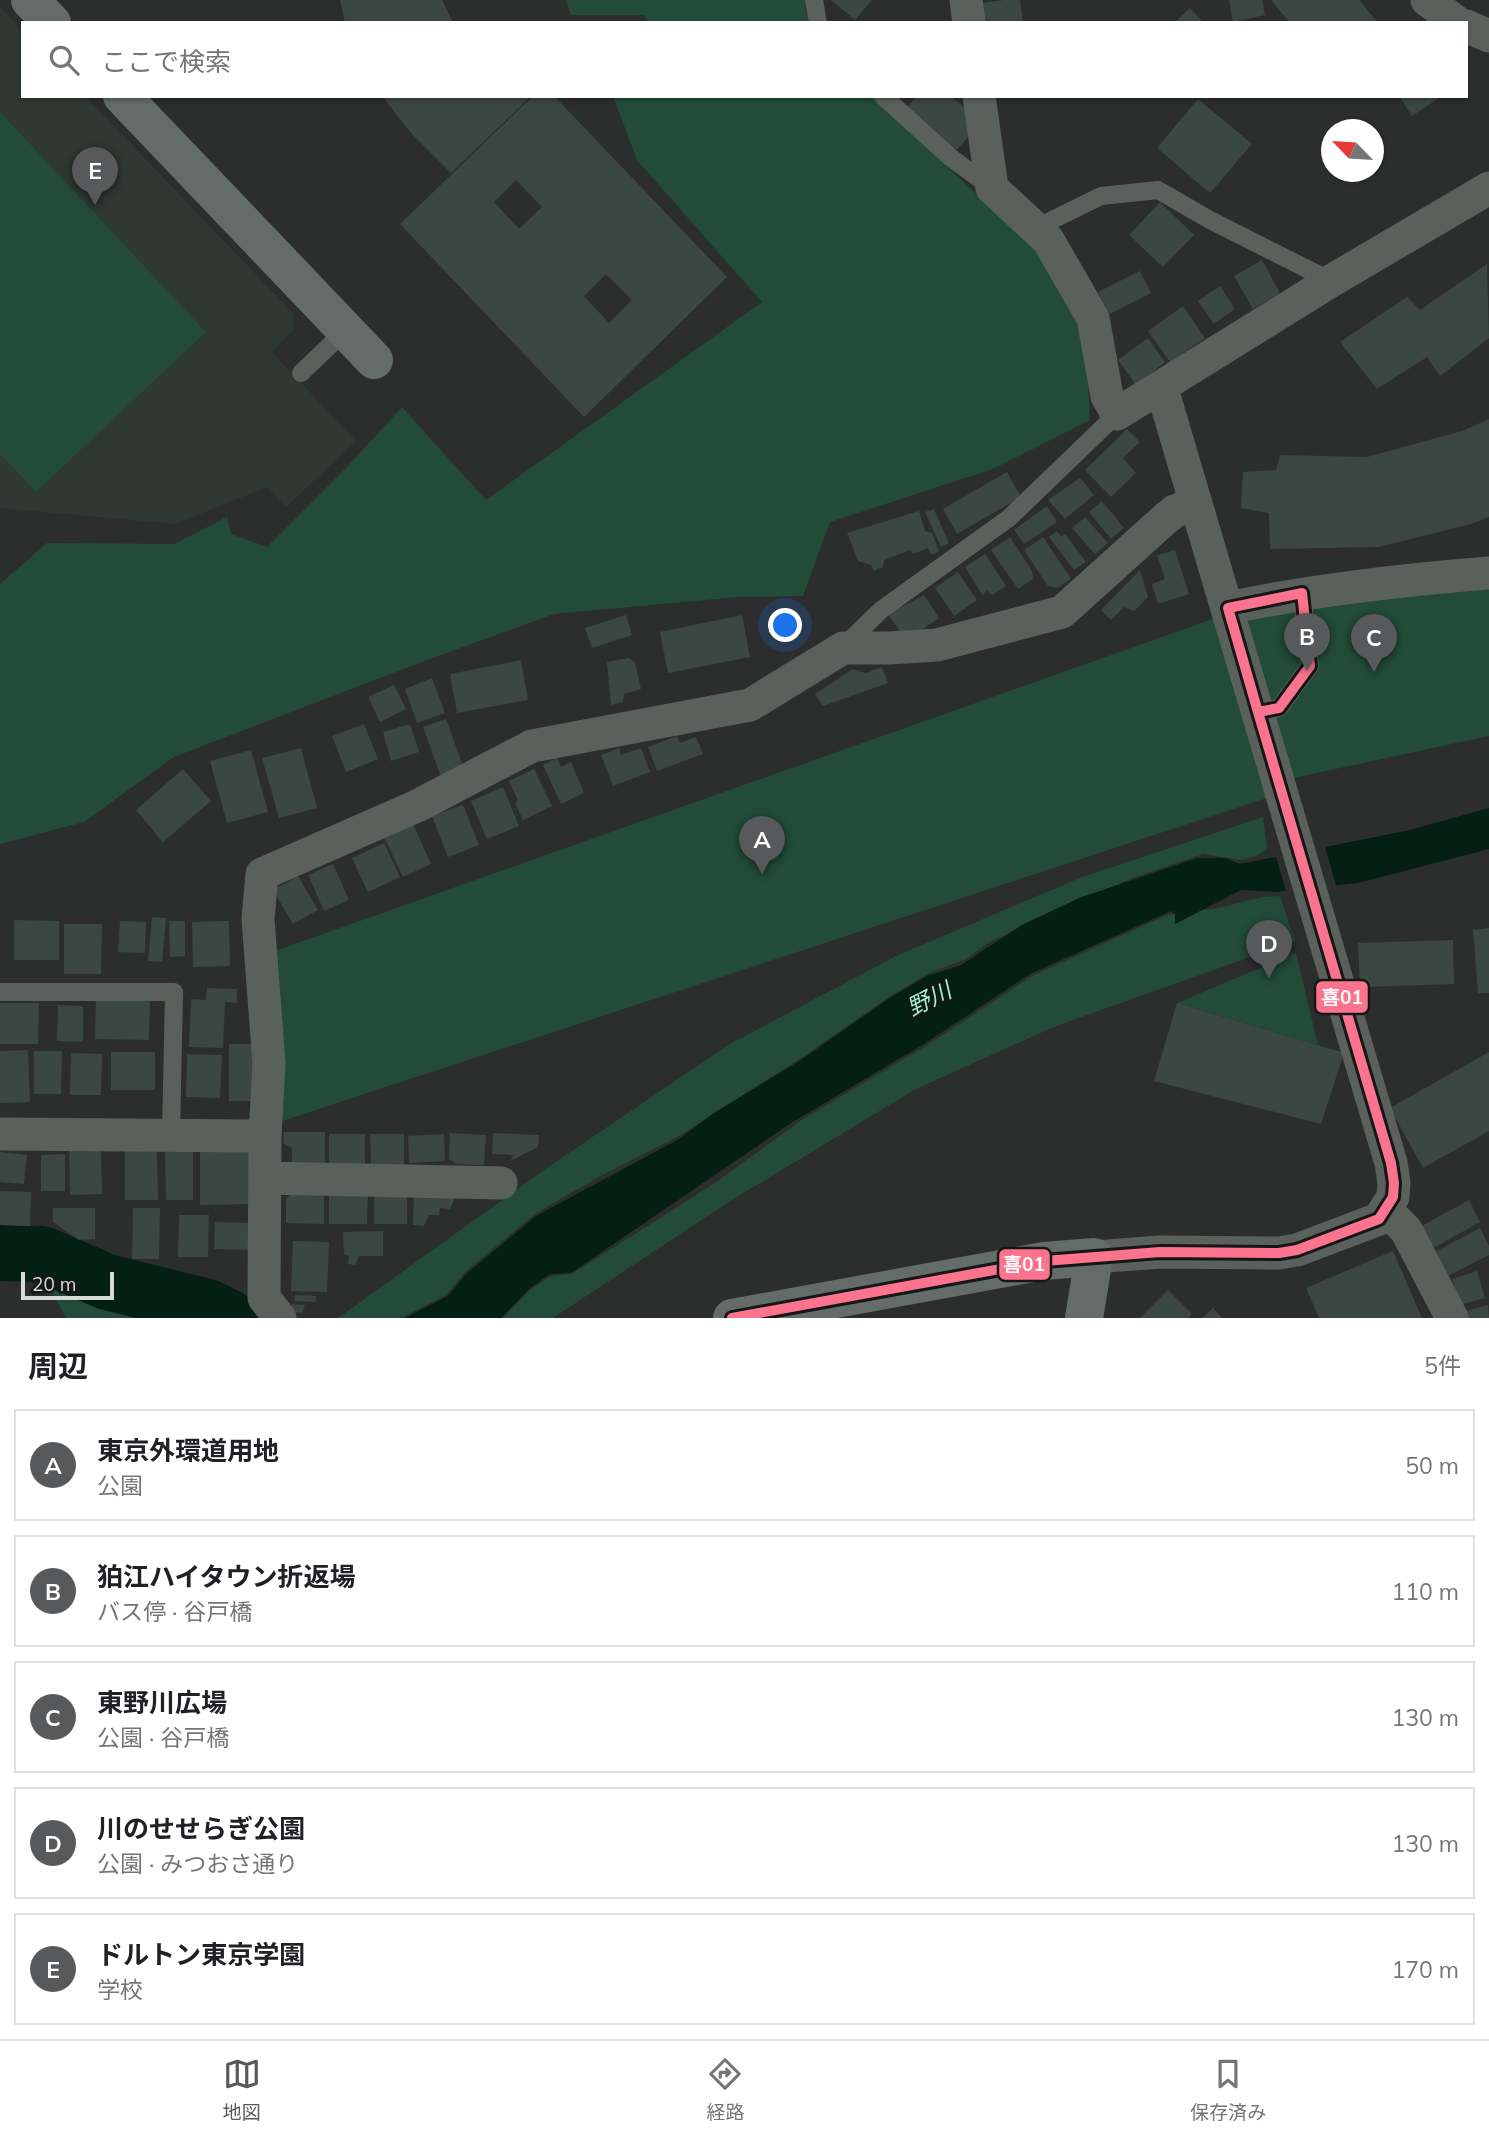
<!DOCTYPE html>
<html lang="ja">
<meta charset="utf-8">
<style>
body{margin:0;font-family:Mulish,"Noto Sans JP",sans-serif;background:#f6f6f6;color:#202124}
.compass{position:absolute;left:1321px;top:119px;width:63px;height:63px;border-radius:50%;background:#fff;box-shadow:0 2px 5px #0004;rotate:295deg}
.scale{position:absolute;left:21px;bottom:18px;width:93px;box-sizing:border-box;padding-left:7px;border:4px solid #d8dad9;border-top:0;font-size:19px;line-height:24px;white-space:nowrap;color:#d8dad9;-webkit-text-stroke:5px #151716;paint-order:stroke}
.you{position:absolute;left:786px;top:626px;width:24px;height:24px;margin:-18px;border:5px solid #fff;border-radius:50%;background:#1a73e8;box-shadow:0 0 0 10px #1a73e833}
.badge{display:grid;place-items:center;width:46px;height:46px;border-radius:50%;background:#58595a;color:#fff;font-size:23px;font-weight:700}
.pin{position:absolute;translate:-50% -58px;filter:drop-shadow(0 2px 4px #0008)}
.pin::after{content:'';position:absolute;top:37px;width:24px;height:21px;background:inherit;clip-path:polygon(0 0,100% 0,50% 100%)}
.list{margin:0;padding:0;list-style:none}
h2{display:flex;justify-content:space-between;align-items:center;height:91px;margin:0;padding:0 28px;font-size:30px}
h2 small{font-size:23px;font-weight:400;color:#757577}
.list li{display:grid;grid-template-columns:46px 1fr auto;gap:21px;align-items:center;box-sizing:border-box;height:112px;margin:0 14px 14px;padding:0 14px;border:2px solid #e0e0e0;border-radius:0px}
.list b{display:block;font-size:26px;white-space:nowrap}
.list p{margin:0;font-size:23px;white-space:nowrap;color:#757577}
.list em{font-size:23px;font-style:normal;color:#757577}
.icon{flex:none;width:38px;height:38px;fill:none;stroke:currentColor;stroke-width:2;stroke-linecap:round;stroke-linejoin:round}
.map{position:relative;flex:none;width:1489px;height:1318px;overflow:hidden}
.search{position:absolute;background:#fff;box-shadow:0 2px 5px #0004;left:21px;right:21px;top:21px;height:77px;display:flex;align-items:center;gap:18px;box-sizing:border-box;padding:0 24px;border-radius:0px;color:#757577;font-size:26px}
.sheet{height:721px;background:#fff}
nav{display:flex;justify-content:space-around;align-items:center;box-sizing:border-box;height:98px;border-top:2px solid #e0e0e0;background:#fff;font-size:19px;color:#757577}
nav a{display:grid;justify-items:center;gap:4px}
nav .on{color:#58595a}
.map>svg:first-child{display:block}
.built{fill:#2f3833}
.green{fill:#224b39}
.water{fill:#041f14}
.pier{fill:#2c2e2d}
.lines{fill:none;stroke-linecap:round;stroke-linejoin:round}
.river{stroke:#041f14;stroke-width:56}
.building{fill:#3b4742;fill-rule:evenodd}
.lane{stroke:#5a615d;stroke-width:18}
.street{stroke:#5a615d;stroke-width:33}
.secondary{stroke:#636c68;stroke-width:38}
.bus-1-casing{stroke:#151716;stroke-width:16}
.bus-1{stroke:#fc738d;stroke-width:10}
.labels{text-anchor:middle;stroke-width:5;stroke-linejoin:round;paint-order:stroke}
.water-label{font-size:23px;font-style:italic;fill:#9af5ca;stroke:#151716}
.line-badge{stroke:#151716;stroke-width:2.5}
.badge-label{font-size:19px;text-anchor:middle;font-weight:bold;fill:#fff}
</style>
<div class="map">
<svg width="1489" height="1318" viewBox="0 0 1489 1318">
<rect width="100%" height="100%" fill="#2c2e2d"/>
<path class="built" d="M 0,7 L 23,31 L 23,96 L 85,96 L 294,314 L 293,330 L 272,352 L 356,441 L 286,507 L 267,487 L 175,524 L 0,508 Z"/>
<path class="green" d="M 566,0 L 807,0 L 805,7 L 809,23 L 648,23 L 644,15 L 571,15 Z
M 613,96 L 872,96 L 1048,261 L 1086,342 L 1090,420 L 993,469 L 830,522 L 803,596 L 738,597 L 554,614 L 427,660 L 174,757 L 84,822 L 0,844 L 0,584 L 47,543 L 174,544 L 227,517 L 231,534 L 267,547 L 347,467 L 402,407 L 486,500 L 762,302 L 637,160 Z
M 0,112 L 206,332 L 36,492 L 0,454 Z
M 1489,584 L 1489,736 L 1284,780 L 1245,608 Z
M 1224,615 L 1267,798 L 279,1122 L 275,951 Z
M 1263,817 L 1267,848 L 1257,856 L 1241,860 L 1203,854 L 1132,878 L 1037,922 L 991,941 L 966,959 L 929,973 L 889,997 L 804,1056 L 679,1136 L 597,1178 L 535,1214 L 465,1272 L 446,1295 L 401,1318 L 338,1318 L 554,1163 L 730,1044 L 896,956 L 1082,877 Z
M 1280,896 L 1295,941 L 1056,1026 L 916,1089 L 727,1203 L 553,1318 L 503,1318 L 531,1289 L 551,1276 L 572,1274 L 715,1183 L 803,1119 L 926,1046 L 1032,976 L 1167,915 L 1218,908 L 1262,897 Z
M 1296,953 L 1318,1045 L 1177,1003 Z
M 34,1259 L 103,1289 L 199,1318 L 66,1318 Z"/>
<path class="water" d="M 1489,808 L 1489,849 L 1358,883 L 1275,892 L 1241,890 L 1175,924 L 1175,914 L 1171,911 L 1030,974 L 924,1044 L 791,1123 L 571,1273 L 550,1274 L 529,1289 L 501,1318 L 405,1318 L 448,1296 L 466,1274 L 536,1216 L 679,1139 L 714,1113 L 801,1060 L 888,999 L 927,976 L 961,965 L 1022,925 L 1079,898 L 1197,858 L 1225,858 L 1240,864 L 1410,830 Z"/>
<path class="pier" d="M 1324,843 L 1337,889 L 1287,895 L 1275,853 Z"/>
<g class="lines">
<path class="river" d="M 0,1253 L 42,1254 L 107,1282 L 208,1307 L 230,1318"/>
</g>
<path class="building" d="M 340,0 L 442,0 L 453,23 L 345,23 Z
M 831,0 L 872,0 L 855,20 Z
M 1004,0 L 1020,0 L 1023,23 L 984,23 L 981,3 Z
M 1229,0 L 1262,0 L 1265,15 L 1233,22 Z
M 1271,0 L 1359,0 L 1378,23 L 1290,23 Z
M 1190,8 L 1204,23 L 1174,23 Z
M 382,96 L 531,96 L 451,173 L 411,133 Z
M 533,96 L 554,96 L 727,277 L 584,417 L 400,224 ZM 516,180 L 542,207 L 519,229 L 494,202 ZM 606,274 L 632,300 L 609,323 L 584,296 Z
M 917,96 L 951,96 L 981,122 L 955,152 L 906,109 Z
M 1399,96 L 1442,96 L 1412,116 Z
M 1198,99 L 1252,144 L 1210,193 L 1157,148 Z
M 1160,202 L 1194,235 L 1163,267 L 1129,235 Z
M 1262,260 L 1280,293 L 1253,309 L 1234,276 Z
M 1487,264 L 1489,338 L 1440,376 L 1427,357 L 1377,389 L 1340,342 L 1407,297 L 1420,310 Z
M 1140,271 L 1151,293 L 1110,314 L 1098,292 Z
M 1220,286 L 1235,309 L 1214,324 L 1198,301 Z
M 1183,306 L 1205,338 L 1170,362 L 1148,331 Z
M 1148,338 L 1165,362 L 1136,385 L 1118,360 Z
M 1489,419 L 1489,517 L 1471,524 L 1379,547 L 1270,549 L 1269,513 L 1241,508 L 1243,472 L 1276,470 L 1280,455 L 1367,457 L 1462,431 Z
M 1127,429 L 1140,442 L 1123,458 L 1136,473 L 1111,497 L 1085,470 Z
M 1007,472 L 1021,497 L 957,534 L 943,509 Z
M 1080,478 L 1094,495 L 1065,519 L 1048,500 Z
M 1102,501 L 1124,528 L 1111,539 L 1089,512 Z
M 1047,506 L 1057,522 L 1024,544 L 1014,530 Z
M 934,509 L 949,543 L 941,547 L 925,512 Z
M 919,511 L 925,531 L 932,533 L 939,551 L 931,555 L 928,548 L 913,554 L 910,550 L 884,560 L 883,567 L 874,571 L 871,565 L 858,561 L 847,533 Z
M 1085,517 L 1108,543 L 1095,554 L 1072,528 Z
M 1057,531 L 1061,537 L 1065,534 L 1086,562 L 1074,570 L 1049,537 Z
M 1010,537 L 1032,571 L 1033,579 L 1018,589 L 991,550 Z
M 1043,537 L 1071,579 L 1057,588 L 1048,586 L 1024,550 Z
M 1175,550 L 1189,594 L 1158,604 L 1152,584 L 1165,579 L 1157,555 Z
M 985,554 L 1006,586 L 992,595 L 987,590 L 983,596 L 965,567 Z
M 1140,570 L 1148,597 L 1134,611 L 1124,607 L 1111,620 L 1101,610 Z
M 958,572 L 977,600 L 954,616 L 935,588 Z
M 924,595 L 939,618 L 921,630 L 908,630 L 902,634 L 888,614 Z
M 626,615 L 632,635 L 592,648 L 585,628 Z
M 742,615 L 750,657 L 668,673 L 660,632 Z
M 629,658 L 635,662 L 641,689 L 624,694 L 623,702 L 611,705 L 607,662 Z
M 521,660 L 528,700 L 457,713 L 450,674 Z
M 882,667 L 888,683 L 823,706 L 815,694 L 853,669 L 865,673 Z
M 432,678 L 445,713 L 417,723 L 405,689 Z
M 394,685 L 406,709 L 380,722 L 368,697 Z
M 446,719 L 464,769 L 441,777 L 423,727 Z
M 364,724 L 378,759 L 346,772 L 332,736 Z
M 410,724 L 419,752 L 391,761 L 383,732 Z
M 677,736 L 680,743 L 696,737 L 703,754 L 657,771 L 648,747 Z
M 301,748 L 317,808 L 279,818 L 262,758 Z
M 619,748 L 621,755 L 641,748 L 650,772 L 613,786 L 601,755 Z
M 251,750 L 268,812 L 227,823 L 210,761 Z
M 557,758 L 561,767 L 571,762 L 584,793 L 561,804 L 543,765 Z
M 183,769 L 211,801 L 163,842 L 136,810 Z
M 534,769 L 552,806 L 523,820 L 515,803 L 518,800 L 509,781 Z
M 503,787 L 519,826 L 487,839 L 471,801 Z
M 463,805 L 479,845 L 448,857 L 432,816 Z
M 413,824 L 431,864 L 403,877 L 384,837 Z
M 384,843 L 400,877 L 368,892 L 352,858 Z
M 333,864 L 349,900 L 324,911 L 308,875 Z
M 298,876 L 318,910 L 293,924 L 273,890 Z
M 152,917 L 166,918 L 162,962 L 148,961 Z
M 14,920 L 59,921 L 59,960 L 14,960 Z
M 120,921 L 146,922 L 145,953 L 118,952 Z
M 169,921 L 185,921 L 185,956 L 170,957 Z
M 229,921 L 230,966 L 193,967 L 192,922 Z
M 64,924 L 102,924 L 101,974 L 64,974 Z
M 1489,928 L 1489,993 L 1478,993 L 1473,930 Z
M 1453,940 L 1454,984 L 1360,987 L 1358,943 Z
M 207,988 L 237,989 L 237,1003 L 225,1002 L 223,1048 L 189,1047 L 191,999 L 206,1000 Z
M 96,998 L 150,999 L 149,1040 L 95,1039 Z
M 0,1003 L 39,1003 L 38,1044 L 0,1044 Z
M 1177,1003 L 1344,1053 L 1321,1124 L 1154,1081 Z
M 58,1005 L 83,1006 L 83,1042 L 57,1041 Z
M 229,1044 L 258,1044 L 259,1101 L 229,1101 Z
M 28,1050 L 30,1102 L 0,1103 L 0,1051 Z
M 34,1051 L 62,1051 L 61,1094 L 34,1094 Z
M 111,1052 L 155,1052 L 155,1090 L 111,1090 Z
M 1489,1052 L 1489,1131 L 1423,1168 L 1390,1108 Z
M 71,1053 L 102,1054 L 101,1095 L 70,1095 Z
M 187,1054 L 222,1055 L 220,1098 L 186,1097 Z
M 284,1132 L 325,1132 L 325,1168 L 292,1168 L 292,1148 L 283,1143 Z
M 450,1133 L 486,1135 L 484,1165 L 457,1164 L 449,1159 Z
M 493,1133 L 539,1135 L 538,1147 L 510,1161 L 514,1155 L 492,1154 Z
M 329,1134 L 365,1134 L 365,1168 L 329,1168 Z
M 370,1134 L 404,1134 L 404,1166 L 371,1166 Z
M 444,1134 L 445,1161 L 409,1163 L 408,1136 Z
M 249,1146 L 250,1204 L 200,1205 L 200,1147 Z
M 101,1148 L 102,1194 L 70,1195 L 69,1149 Z
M 125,1148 L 157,1148 L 158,1200 L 125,1200 Z
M 165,1149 L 193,1149 L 193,1200 L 166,1200 Z
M 0,1152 L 27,1155 L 24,1184 L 0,1182 Z
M 65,1154 L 65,1191 L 41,1191 L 41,1155 Z
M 329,1190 L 368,1191 L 367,1224 L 329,1224 Z
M 0,1191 L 31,1192 L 30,1226 L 0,1225 Z
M 293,1192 L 324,1193 L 324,1224 L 286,1223 L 286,1199 Z
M 414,1192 L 457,1194 L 450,1209 L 440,1208 L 439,1215 L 429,1215 L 424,1226 L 413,1225 Z
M 374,1193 L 407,1193 L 407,1224 L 374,1224 Z
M 1469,1200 L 1480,1222 L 1430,1250 L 1418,1228 Z
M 53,1208 L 95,1208 L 95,1239 L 79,1240 L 53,1222 Z
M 133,1208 L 160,1208 L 159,1259 L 132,1259 Z
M 179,1215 L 209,1215 L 208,1257 L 178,1257 Z
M 215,1222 L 252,1223 L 251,1250 L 214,1249 Z
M 1480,1228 L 1489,1246 L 1489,1255 L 1446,1277 L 1433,1253 Z
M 383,1231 L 383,1256 L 359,1256 L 355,1265 L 348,1264 L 349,1256 L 344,1254 L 343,1232 Z
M 293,1241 L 329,1242 L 327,1292 L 291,1291 Z
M 1393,1251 L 1422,1318 L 1319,1318 L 1306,1288 Z
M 1477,1271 L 1485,1298 L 1459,1305 L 1452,1279 Z
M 1168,1290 L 1192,1314 L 1188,1318 L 1140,1318 Z
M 295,1295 L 316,1296 L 316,1302 L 294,1301 Z
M 292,1304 L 305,1305 L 302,1313 L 291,1312 Z
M 1488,1305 L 1489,1318 L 1464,1318 L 1462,1312 Z
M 1213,1308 L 1222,1318 L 1202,1318 Z"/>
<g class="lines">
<path class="lane" d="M 814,0 L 818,23
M 883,96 L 950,157 L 992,188
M 1036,228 L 1101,196 L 1158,190 L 1210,220 L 1331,281
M 301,373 L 346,330
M 843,647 L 881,610 L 1009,518 L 1117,414
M 1258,712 L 1279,708 L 1310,666 L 1302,593
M 0,992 L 174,992 L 171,1135"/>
<path class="street" d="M 966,0 L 969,23
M 1427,0 L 1458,23
M 1466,26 L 1489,36
M 979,96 L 992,188 L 1048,240 L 1093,318 L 1107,396 L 1117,414 L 1331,281 L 1489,188
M 1228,608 C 1314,590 1401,580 1489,573
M 0,1134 L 265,1136
M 265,1178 L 501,1183
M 1386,1210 L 1406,1230 L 1452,1318
M 1094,1257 L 1160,1252 L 1279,1253 L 1297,1250 L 1379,1219 L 1393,1197 L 1394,1183 L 1391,1163 L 1162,389
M 280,1318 L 264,1298 L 265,1136 L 269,1063 L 258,919 L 262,874 L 417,806 L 532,746 L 750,705 L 843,648 L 889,648 L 937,645 L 1062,612 L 1165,519 L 1175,511 L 1196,503"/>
<path class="secondary" d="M 30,0 L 52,23
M 122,96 L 374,360
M 732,1318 L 1044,1261 L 1094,1257 L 1084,1318"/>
<defs>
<path id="bus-1" d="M 1302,593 L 1310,666 L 1279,708 L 1258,712 L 1228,608 Z
M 732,1318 L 1044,1261 L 1160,1252 L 1279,1253 L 1297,1250 L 1379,1219 L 1393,1197 L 1394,1183 L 1391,1163 L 1258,712"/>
</defs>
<use href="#bus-1" class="bus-1-casing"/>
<use href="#bus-1" class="bus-1"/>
</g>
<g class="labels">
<g class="water-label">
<text transform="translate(929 999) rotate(-27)" y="8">野川</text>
</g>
</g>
<g class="line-badge">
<rect x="1315" y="980" width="54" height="34" rx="7" fill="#fc738d"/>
<rect x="998" y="1248" width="53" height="33" rx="7" fill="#fc738d"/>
</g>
<g class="badge-label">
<text x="1342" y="1004">喜01</text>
<text x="1024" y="1271">喜01</text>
</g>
</svg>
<svg class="compass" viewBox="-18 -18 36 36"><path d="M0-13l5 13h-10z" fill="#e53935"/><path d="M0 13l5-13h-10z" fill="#757577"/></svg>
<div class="scale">20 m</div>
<div class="you"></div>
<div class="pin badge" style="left:762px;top:874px">A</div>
<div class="pin badge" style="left:1307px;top:671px">B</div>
<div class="pin badge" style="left:1374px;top:672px">C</div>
<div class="pin badge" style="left:1269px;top:978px">D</div>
<div class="pin badge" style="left:95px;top:205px">E</div>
<div class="search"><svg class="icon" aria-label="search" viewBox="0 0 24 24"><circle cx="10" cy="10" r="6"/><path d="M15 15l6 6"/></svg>ここで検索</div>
</div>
<section class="sheet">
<h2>周辺<small>5件</small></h2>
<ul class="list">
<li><span class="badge">A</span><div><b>東京外環道用地</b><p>公園</p></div><em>50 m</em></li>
<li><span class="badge">B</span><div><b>狛江ハイタウン折返場</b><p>バス停 · 谷戸橋</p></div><em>110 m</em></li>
<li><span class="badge">C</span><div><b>東野川広場</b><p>公園 · 谷戸橋</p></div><em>130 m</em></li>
<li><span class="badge">D</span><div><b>川のせせらぎ公園</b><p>公園 · みつおさ通り</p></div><em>130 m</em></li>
<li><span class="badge">E</span><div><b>ドルトン東京学園</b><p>学校</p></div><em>170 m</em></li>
</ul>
</section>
<nav>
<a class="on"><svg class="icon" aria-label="map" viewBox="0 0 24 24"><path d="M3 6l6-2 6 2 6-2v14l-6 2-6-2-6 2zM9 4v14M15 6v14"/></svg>地図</a>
<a><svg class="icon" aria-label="directions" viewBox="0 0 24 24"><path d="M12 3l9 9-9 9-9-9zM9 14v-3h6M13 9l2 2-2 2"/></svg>経路</a>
<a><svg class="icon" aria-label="saved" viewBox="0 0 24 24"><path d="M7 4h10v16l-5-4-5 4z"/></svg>保存済み</a>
</nav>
